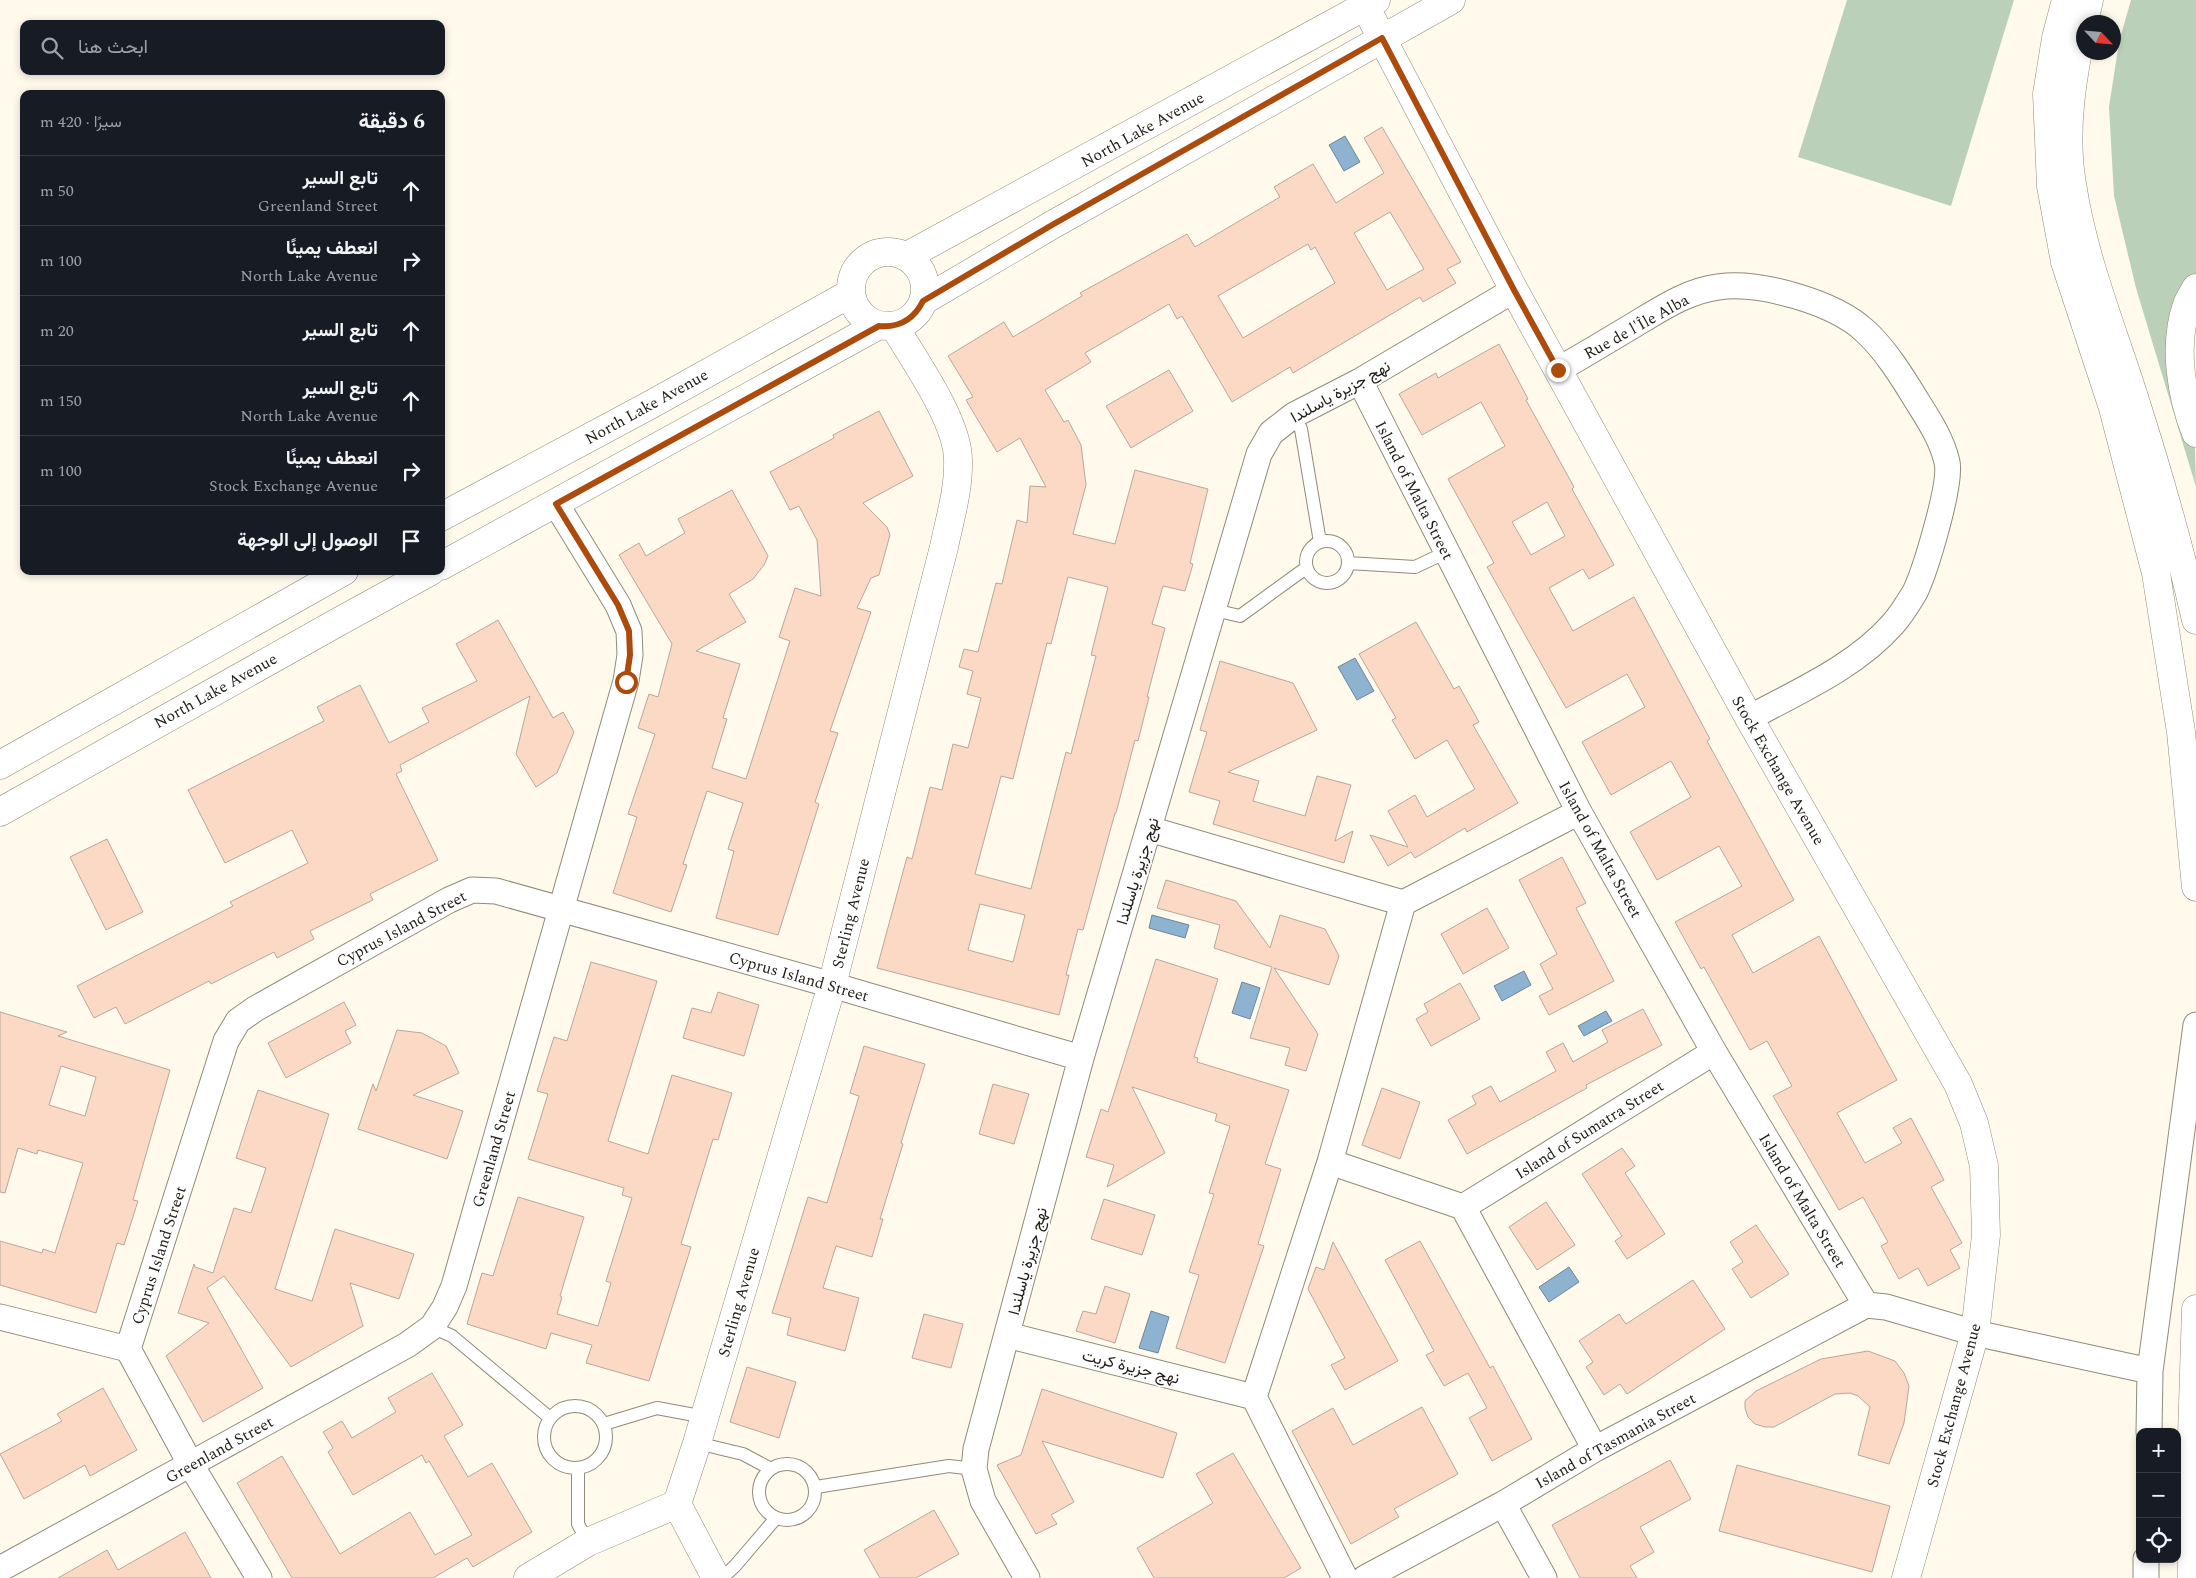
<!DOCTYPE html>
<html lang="ar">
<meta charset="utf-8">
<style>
body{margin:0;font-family:Spectral,Vazirmatn,serif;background:#242831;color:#f1f3f6;direction:rtl}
.controls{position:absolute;right:15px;bottom:15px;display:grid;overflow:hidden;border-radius:10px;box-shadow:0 2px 8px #0003}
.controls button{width:45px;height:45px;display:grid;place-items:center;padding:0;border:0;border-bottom:1px solid #363941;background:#171b24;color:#f1f3f6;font:25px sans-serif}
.compass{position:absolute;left:2076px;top:15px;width:45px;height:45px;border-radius:50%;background:#171b24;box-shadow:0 2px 8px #0003;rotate:116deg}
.stop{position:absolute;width:15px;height:15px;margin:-11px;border:4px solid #ad4b0d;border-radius:50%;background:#fff}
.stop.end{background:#ad4b0d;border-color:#fff;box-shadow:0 1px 5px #0008}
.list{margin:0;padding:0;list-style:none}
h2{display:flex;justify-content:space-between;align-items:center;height:65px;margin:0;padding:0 20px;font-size:21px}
h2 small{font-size:16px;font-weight:400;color:#9ea1a6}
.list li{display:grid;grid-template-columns:32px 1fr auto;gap:15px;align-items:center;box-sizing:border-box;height:70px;padding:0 20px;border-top:1px solid #363941}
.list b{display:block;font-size:19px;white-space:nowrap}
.list p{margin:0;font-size:16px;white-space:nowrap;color:#9ea1a6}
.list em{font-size:16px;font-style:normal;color:#9ea1a6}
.icon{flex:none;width:28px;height:28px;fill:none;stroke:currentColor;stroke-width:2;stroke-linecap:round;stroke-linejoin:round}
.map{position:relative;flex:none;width:2196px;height:1578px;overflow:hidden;direction:ltr}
.search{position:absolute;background:#171b24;box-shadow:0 2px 8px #0003;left:20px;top:20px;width:425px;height:55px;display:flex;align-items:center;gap:12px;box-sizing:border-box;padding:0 18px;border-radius:10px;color:#9ea1a6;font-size:19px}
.panel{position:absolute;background:#171b24;box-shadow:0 2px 8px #0003;left:20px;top:90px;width:425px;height:485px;border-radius:10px;direction:rtl}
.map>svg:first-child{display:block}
.green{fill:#bad0b8}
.water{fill:#8db3d0;stroke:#6c8698}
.building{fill:#fcd9c5;stroke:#b8a79d;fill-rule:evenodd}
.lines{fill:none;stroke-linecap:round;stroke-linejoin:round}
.lane-casing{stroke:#908b7a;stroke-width:14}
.street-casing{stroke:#908b7a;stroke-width:27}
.secondary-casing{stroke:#908b7a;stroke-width:29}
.highway-casing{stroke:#908b7a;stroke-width:29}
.lane{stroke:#fff;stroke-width:12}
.street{stroke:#fff;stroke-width:25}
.secondary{stroke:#fff;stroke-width:28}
.highway{stroke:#fff;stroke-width:28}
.route{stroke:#ad4b0d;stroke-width:6}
.labels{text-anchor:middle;stroke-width:4;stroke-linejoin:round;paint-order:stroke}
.street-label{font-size:16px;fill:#201d17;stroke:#fff}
</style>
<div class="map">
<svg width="2196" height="1578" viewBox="0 0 2196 1578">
<rect width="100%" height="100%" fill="#fffaeb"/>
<path class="green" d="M 1847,0 L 2014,0 L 1951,206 L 1798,157 Z
M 2131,0 L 2196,0 L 2196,285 L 2191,294 L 2196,487 L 2136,288 L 2114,196 L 2109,107 L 2119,42 Z"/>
<path class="water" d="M 1345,136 L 1360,162 L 1344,171 L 1329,145 Z
M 1355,658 L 1374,691 L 1357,700 L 1338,667 Z
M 1152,915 L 1189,925 L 1185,938 L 1149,928 Z
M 1524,971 L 1531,985 L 1502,1001 L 1494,986 Z
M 1242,982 L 1260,988 L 1250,1019 L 1232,1013 Z
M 1606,1011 L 1612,1021 L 1584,1036 L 1578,1026 Z
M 1569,1267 L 1579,1282 L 1549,1302 L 1539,1287 Z
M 1151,1311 L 1169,1317 L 1158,1353 L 1139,1348 Z"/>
<path class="building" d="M 1382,127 L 1461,262 L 1447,269 L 1456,283 L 1423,302 L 1420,297 L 1293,373 L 1290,367 L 1232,402 L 1182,316 L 1177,319 L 1169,304 L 1085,353 L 1091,362 L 1045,390 L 1064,422 L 1068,420 L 1081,445 L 1086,485 L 1073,534 L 1115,544 L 1135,470 L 1208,489 L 1190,563 L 1193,564 L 1185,591 L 1163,586 L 1152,624 L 1165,628 L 1147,697 L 1149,697 L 1138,741 L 1135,740 L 1116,813 L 1115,813 L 1083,930 L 1078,929 L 1066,975 L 1069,975 L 1059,1015 L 877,968 L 907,857 L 912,859 L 930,787 L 942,790 L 953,744 L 968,748 L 981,698 L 967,694 L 973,671 L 959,667 L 964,649 L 978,652 L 996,583 L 1002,584 L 1017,520 L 1027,523 L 1030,486 L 1046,487 L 1020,438 L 997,452 L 966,400 L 973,397 L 948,356 L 1004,322 L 1013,337 L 1082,296 L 1080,293 L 1187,234 L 1195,247 L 1280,197 L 1274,187 L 1313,164 L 1336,203 L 1384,173 L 1364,138 ZM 1390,212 L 1424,269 L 1387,290 L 1354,233 ZM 1308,244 L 1311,250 L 1315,247 L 1335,283 L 1243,338 L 1218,296 ZM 1068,577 L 1108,587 L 1091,655 L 1096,656 L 1071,754 L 1066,752 L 1031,889 L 975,874 L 1001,776 L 1013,779 L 1047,643 L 1051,644 ZM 980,904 L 1025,915 L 1013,962 L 968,950 Z
M 1499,344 L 1528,399 L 1526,400 L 1574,487 L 1572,489 L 1614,565 L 1589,579 L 1583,569 L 1549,588 L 1573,631 L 1634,597 L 1710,739 L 1707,741 L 1794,900 L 1732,935 L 1753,973 L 1819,936 L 1897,1080 L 1837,1113 L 1865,1163 L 1902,1143 L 1893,1128 L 1911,1118 L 1944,1180 L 1931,1187 L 1962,1243 L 1950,1250 L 1960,1268 L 1928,1286 L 1918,1268 L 1899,1279 L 1881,1246 L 1888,1242 L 1863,1197 L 1839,1210 L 1773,1096 L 1792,1086 L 1767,1041 L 1750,1050 L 1704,967 L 1701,969 L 1675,922 L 1742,886 L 1719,846 L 1657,880 L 1630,832 L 1691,797 L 1671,761 L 1611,795 L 1582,742 L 1645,707 L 1627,674 L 1566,708 L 1487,567 L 1494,563 L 1448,479 L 1505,446 L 1481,402 L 1422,435 L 1399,394 L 1436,373 L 1438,378 ZM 1547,502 L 1565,536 L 1531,555 L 1512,522 Z
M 1169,370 L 1193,411 L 1131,448 L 1106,406 Z
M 879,411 L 913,476 L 863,503 L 887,527 L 890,535 L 879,575 L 871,578 L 857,608 L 871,612 L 830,731 L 838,733 L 815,802 L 819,804 L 778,935 L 716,918 L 734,851 L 728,849 L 743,803 L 707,791 L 683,864 L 687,865 L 671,912 L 613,893 L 637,817 L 628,814 L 655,734 L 638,728 L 649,694 L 658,697 L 672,644 L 619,555 L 639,543 L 646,556 L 685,533 L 678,519 L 732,490 L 768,556 L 764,565 L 753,579 L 729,594 L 746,622 L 696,651 L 740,664 L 723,718 L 727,719 L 712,768 L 746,779 L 790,641 L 779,637 L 795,588 L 821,596 L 817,540 L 799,506 L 790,510 L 770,472 L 834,438 L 833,435 Z
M 498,620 L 553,718 L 563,712 L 574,732 L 557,773 L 536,787 L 516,754 L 530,696 L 400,765 L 402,771 L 396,774 L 438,860 L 370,894 L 373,900 L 310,931 L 314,939 L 277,958 L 274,952 L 211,984 L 209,981 L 125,1024 L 116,1007 L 94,1018 L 77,986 L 233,906 L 230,902 L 308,863 L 292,830 L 225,863 L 188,790 L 324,721 L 317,707 L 360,685 L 389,743 L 429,722 L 422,708 L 477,681 L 456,644 Z
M 1416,622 L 1454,689 L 1459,686 L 1479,722 L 1473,725 L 1518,803 L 1467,832 L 1465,828 L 1415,858 L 1411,852 L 1388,866 L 1370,835 L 1408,847 L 1388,811 L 1415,795 L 1427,817 L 1475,789 L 1447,740 L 1415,759 L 1392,720 L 1396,718 L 1359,654 Z
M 1220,661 L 1293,683 L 1317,730 L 1228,772 L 1259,781 L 1253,801 L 1305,816 L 1317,776 L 1351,785 L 1335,841 L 1353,831 L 1344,863 L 1213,824 L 1220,801 L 1189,792 L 1207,732 L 1200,730 Z
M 107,839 L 143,912 L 106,930 L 70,857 Z
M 1562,857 L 1586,903 L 1576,908 L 1614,981 L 1549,1015 L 1539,996 L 1553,989 L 1540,964 L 1557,954 L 1519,880 Z
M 1166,880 L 1236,901 L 1270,948 L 1280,915 L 1325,929 L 1339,956 L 1329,985 L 1274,968 L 1318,1034 L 1306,1071 L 1285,1065 L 1290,1048 L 1250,1038 L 1272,967 L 1214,948 L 1220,925 L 1157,908 Z
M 1487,908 L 1509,948 L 1463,974 L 1441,934 Z
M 1156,959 L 1218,979 L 1194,1057 L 1198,1058 L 1197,1062 L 1289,1090 L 1265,1164 L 1281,1169 L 1258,1244 L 1264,1246 L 1225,1363 L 1176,1348 L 1199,1275 L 1189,1272 L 1214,1194 L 1209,1193 L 1230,1126 L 1215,1121 L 1217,1114 L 1132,1087 L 1165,1153 L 1107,1187 L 1114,1165 L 1086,1157 L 1101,1109 L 1108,1112 Z
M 591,962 L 657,981 L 608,1141 L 648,1154 L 672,1075 L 732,1093 L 718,1140 L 713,1139 L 681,1244 L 691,1247 L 649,1381 L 586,1363 L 592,1345 L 551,1333 L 546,1349 L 467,1324 L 482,1273 L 493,1276 L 518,1197 L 584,1217 L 560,1296 L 562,1297 L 557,1314 L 598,1326 L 611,1283 L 606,1281 L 632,1198 L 622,1195 L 624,1188 L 528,1159 L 548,1094 L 537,1091 L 554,1037 L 567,1041 Z
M 1460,983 L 1480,1019 L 1431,1046 L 1416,1019 L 1428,1012 L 1424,1004 Z
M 718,992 L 759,1005 L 744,1056 L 683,1038 L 692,1008 L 711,1013 Z
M 344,1002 L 356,1025 L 345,1031 L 351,1043 L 286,1078 L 268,1043 Z
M 1643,1009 L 1662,1045 L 1586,1085 L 1587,1088 L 1467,1154 L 1448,1120 L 1476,1104 L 1472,1096 L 1491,1086 L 1500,1102 L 1556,1071 L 1546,1052 L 1563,1043 L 1573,1062 L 1608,1042 L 1602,1030 Z
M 0,1012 L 67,1032 L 58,1036 L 170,1070 L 133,1200 L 138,1201 L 124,1245 L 117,1243 L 96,1313 L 0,1285 L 0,1241 L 42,1253 L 43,1249 L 55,1253 L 83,1163 L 38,1150 L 37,1154 L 18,1148 L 5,1193 L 0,1192 ZM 61,1066 L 96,1077 L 85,1116 L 49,1105 Z
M 397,1030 L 422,1033 L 446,1046 L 459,1073 L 413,1095 L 463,1111 L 447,1159 L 358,1129 L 373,1084 L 376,1091 Z
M 864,1046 L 925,1064 L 901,1143 L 903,1144 L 880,1219 L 883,1219 L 872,1257 L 836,1246 L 823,1288 L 859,1298 L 845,1351 L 787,1335 L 791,1318 L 772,1313 L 808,1197 L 827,1203 L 859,1096 L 850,1093 Z
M 993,1084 L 1029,1094 L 1014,1144 L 979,1134 Z
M 1382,1088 L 1420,1102 L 1400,1159 L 1362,1145 Z
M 258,1090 L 329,1114 L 275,1289 L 312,1301 L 335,1229 L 414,1254 L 399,1299 L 350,1283 L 363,1326 L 291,1367 L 224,1276 L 207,1288 L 263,1388 L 203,1422 L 166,1356 L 209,1323 L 178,1313 L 194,1264 L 195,1267 L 213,1273 L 234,1208 L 251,1213 L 266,1168 L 236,1158 Z
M 1622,1148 L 1635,1166 L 1625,1173 L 1665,1234 L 1627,1259 L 1615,1241 L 1622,1236 L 1582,1174 Z
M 1104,1199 L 1155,1215 L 1142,1255 L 1091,1239 Z
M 1546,1202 L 1575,1245 L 1537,1270 L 1509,1227 Z
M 1756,1225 L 1789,1274 L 1751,1298 L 1732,1269 L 1743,1262 L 1730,1242 Z
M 1420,1241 L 1490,1368 L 1493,1366 L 1532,1439 L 1492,1461 L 1469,1418 L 1487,1408 L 1468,1373 L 1444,1386 L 1426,1355 L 1434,1351 L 1385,1260 Z
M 1333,1242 L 1398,1361 L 1345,1390 L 1331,1365 L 1345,1358 L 1308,1289 L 1316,1267 L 1324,1270 Z
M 1693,1280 L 1725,1329 L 1627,1394 L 1620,1384 L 1604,1395 L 1586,1367 L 1593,1362 L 1579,1341 L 1619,1314 L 1626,1324 Z
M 1105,1286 L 1130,1294 L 1115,1343 L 1076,1331 L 1083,1311 L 1096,1314 Z
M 924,1314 L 963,1324 L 951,1368 L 912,1358 Z
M 1868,1351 L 1895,1361 L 1904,1373 L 1909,1386 L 1904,1423 L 1889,1464 L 1858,1455 L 1870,1407 L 1858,1396 L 1850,1393 L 1835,1394 L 1774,1427 L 1765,1427 L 1755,1424 L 1748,1417 L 1745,1408 L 1745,1401 L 1756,1391 L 1821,1359 Z
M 747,1367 L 796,1382 L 779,1438 L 730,1422 Z
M 432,1373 L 463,1425 L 444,1436 L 468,1477 L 492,1463 L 532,1532 L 473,1567 L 467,1558 L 433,1578 L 292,1578 L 237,1483 L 282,1456 L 340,1554 L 410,1512 L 435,1555 L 472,1535 L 429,1461 L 426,1463 L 422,1455 L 353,1495 L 328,1452 L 333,1448 L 323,1432 L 342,1421 L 352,1438 L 396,1412 L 388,1398 Z
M 103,1388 L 137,1450 L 90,1476 L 85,1465 L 24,1499 L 0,1454 L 62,1421 L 57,1414 Z
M 1042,1389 L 1177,1433 L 1163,1478 L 1042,1441 L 1074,1502 L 1051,1515 L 1057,1524 L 1036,1534 L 997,1465 L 1021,1455 Z
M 1422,1407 L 1458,1474 L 1394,1509 L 1399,1517 L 1351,1544 L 1292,1431 L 1333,1408 L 1353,1445 Z
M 1233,1453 L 1301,1568 L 1284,1578 L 1154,1578 L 1137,1548 L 1213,1503 L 1196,1474 Z
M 1670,1460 L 1691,1499 L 1640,1527 L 1654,1552 L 1630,1566 L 1637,1578 L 1580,1578 L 1552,1525 Z
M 1737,1465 L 1890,1506 L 1872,1572 L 1719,1531 Z
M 934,1510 L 959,1554 L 916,1578 L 880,1578 L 864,1550 Z
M 185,1532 L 211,1578 L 58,1578 L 107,1550 L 118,1570 Z"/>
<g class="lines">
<defs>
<path id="lane" d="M 1294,415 L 1301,429 L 1320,542
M1306 562a21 21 0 1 1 42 0a21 21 0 1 1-42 0Z
M 1348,563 L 1415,567 L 1447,552
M 1214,610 L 1240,616 L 1306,568
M 432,1327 L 452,1336 L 550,1418
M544 1437a31 31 0 1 1 62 0a31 31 0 1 1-62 0Z
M 604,1424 L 657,1408 L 705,1417
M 697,1443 L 743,1454 L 771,1469
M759 1492a28 28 0 1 1 56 0a28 28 0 1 1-56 0Z
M 578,1468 L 578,1524 L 588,1542
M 816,1487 L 949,1466 L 974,1469
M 722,1578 L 735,1566 L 776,1518"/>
<path id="street" d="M 1558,370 C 1584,355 1609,340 1634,325 C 1661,309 1687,291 1718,287 C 1759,281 1834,302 1865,331 C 1885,349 1903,378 1917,401 C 1929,420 1942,440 1947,462 C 1952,484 1925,571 1915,592 C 1909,602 1901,615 1893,624 C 1855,667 1799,691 1749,718
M 1360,381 L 1579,812 L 1714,1052 L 1866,1305
M 1149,829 L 1403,903
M 1330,1162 L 1463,1207
M 1866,1305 L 1886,1307 L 1975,1333 L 2150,1371
M 0,1317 L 128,1349
M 1007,1335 L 1254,1397
M 128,1349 L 226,1041 L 238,1021 L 255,1009 L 449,900 L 472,890 L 496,891 L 832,985 L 1081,1058
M 128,1349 L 191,1465 L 259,1578
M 2149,1432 L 2150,1371 L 2196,1025
M 1595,1449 L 1463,1207 L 1714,1052
M 1503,1504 L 1544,1578
M 0,1569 L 407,1345 L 432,1327 L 445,1307 L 454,1286 L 626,681 L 630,655 L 629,631 L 618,605 L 556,504
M 1027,1578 L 983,1501 L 974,1469 L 976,1449 L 1081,1058 L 1259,454 L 1271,433 L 1294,415 L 1360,381 L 1514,290
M 1345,1578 L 1254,1397 L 1330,1162 L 1403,903 L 1579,812
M 1365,1578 L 1503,1504 L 1595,1449 L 1866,1305
M 2146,1578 L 2146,1559"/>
<path id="secondary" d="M 2066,0 L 2056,38 L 2047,94 L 2051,186 L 2065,262 L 2113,408 L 2156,573 L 2181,732 L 2196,887
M 1365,6 L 1514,290 L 1749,718 L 1958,1084 L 1974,1123 L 1984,1166 L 1986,1235 L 1975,1333 L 1906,1578
M 2084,22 L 2089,0
M 2084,23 C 2072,75 2063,132 2072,184 C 2083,257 2111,325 2133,394 C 2157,469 2179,544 2196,620
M851 289a37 37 0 1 1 74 0a37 37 0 1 1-74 0Z
M 907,256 L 1376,0
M 923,301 L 1052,225 L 1451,0
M 441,517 L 650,405 L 851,293
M 441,566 L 879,325
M 0,765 L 344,571
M 0,812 L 340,621 L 431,571
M 677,1504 L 697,1443 L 832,985 L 944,547 C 950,518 959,489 958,460 C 958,421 914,360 894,326
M 677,1504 L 716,1578
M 528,1578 L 588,1542 L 677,1504
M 2192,1578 L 2192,1436 L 2196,1309"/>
<path id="highway" d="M 2196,288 C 2193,294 2189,299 2187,305 C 2173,344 2181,396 2196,433"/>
</defs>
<use href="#lane" class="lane-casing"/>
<use href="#street" class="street-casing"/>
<use href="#secondary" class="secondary-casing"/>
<use href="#highway" class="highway-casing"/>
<use href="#lane" class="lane"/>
<use href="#street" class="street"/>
<use href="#secondary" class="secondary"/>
<use href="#highway" class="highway"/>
</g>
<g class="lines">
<path class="route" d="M 626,682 L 630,655 L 629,631 L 618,605 L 556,504 L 879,326 C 900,328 914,319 923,301 L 1052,225 L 1382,38 L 1514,290 L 1558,370"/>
</g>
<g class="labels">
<g class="street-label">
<text transform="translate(1142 129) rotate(-29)" y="6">North Lake Avenue</text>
<text transform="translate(1636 326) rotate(-29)" y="6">Rue de l'Île Alba</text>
<text transform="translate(1340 391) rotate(-29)" y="6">نهج جزيرة ياسلندا</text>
<text transform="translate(646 406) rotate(-29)" y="6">North Lake Avenue</text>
<text transform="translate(1415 490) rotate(63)" y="6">Island of Malta Street</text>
<text transform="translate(215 690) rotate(-29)" y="6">North Lake Avenue</text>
<text transform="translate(1779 770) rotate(60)" y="6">Stock Exchange Avenue</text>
<text transform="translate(1601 849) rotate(61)" y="6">Island of Malta Street</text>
<text transform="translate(1137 871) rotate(-73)" y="6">نهج جزيرة ياسلندا</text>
<text transform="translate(850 913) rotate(-76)" y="6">Sterling Avenue</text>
<text transform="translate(401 928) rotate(-28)" y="6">Cyprus Island Street</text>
<text transform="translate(799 976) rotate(16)" y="6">Cyprus Island Street</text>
<text transform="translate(1589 1129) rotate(-32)" y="6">Island of Sumatra Street</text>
<text transform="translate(493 1149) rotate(-74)" y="6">Greenland Street</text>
<text transform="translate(1803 1200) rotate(59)" y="6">Island of Malta Street</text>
<text transform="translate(158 1255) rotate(-72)" y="6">Cyprus Island Street</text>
<text transform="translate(1027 1261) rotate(-75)" y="6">نهج جزيرة ياسلندا</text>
<text transform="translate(738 1302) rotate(-74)" y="6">Sterling Avenue</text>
<text transform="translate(1131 1366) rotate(14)" y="6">نهج جزيرة كريت</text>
<text transform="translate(1953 1405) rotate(-75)" y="6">Stock Exchange Avenue</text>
<text transform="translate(1615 1440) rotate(-29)" y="6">Island of Tasmania Street</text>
<text transform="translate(219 1449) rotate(-29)" y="6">Greenland Street</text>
</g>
</g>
</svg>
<div class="controls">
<button>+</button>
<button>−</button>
<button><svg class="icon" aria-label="locate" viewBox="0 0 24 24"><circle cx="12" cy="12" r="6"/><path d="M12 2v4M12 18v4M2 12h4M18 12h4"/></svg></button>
</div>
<svg class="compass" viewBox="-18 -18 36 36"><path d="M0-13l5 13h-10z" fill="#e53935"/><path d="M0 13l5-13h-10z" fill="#9ea1a6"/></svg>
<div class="stop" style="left:626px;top:682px"></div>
<div class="stop end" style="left:1558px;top:370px"></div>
<div class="search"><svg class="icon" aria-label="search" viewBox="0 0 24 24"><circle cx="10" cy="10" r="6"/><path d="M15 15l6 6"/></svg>ابحث هنا</div>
<section class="panel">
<h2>6 دقيقة<small>سيرًا · 420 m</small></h2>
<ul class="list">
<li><svg class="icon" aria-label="ahead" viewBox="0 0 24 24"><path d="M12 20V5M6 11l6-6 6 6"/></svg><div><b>تابع السير</b><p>Greenland Street</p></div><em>50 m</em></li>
<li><svg class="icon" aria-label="right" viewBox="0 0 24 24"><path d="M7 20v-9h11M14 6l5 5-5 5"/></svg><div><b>انعطف يمينًا</b><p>North Lake Avenue</p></div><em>100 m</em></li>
<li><svg class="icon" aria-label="ahead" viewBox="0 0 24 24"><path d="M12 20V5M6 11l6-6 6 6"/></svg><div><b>تابع السير</b></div><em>20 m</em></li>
<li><svg class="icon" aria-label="ahead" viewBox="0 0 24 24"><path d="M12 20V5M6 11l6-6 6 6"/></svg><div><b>تابع السير</b><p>North Lake Avenue</p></div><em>150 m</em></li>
<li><svg class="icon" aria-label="right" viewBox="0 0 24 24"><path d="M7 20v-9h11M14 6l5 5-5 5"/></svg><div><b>انعطف يمينًا</b><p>Stock Exchange Avenue</p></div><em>100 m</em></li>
<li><svg class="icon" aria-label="arrive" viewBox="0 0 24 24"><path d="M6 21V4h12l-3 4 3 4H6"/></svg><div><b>الوصول إلى الوجهة</b></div></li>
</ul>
</section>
</div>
